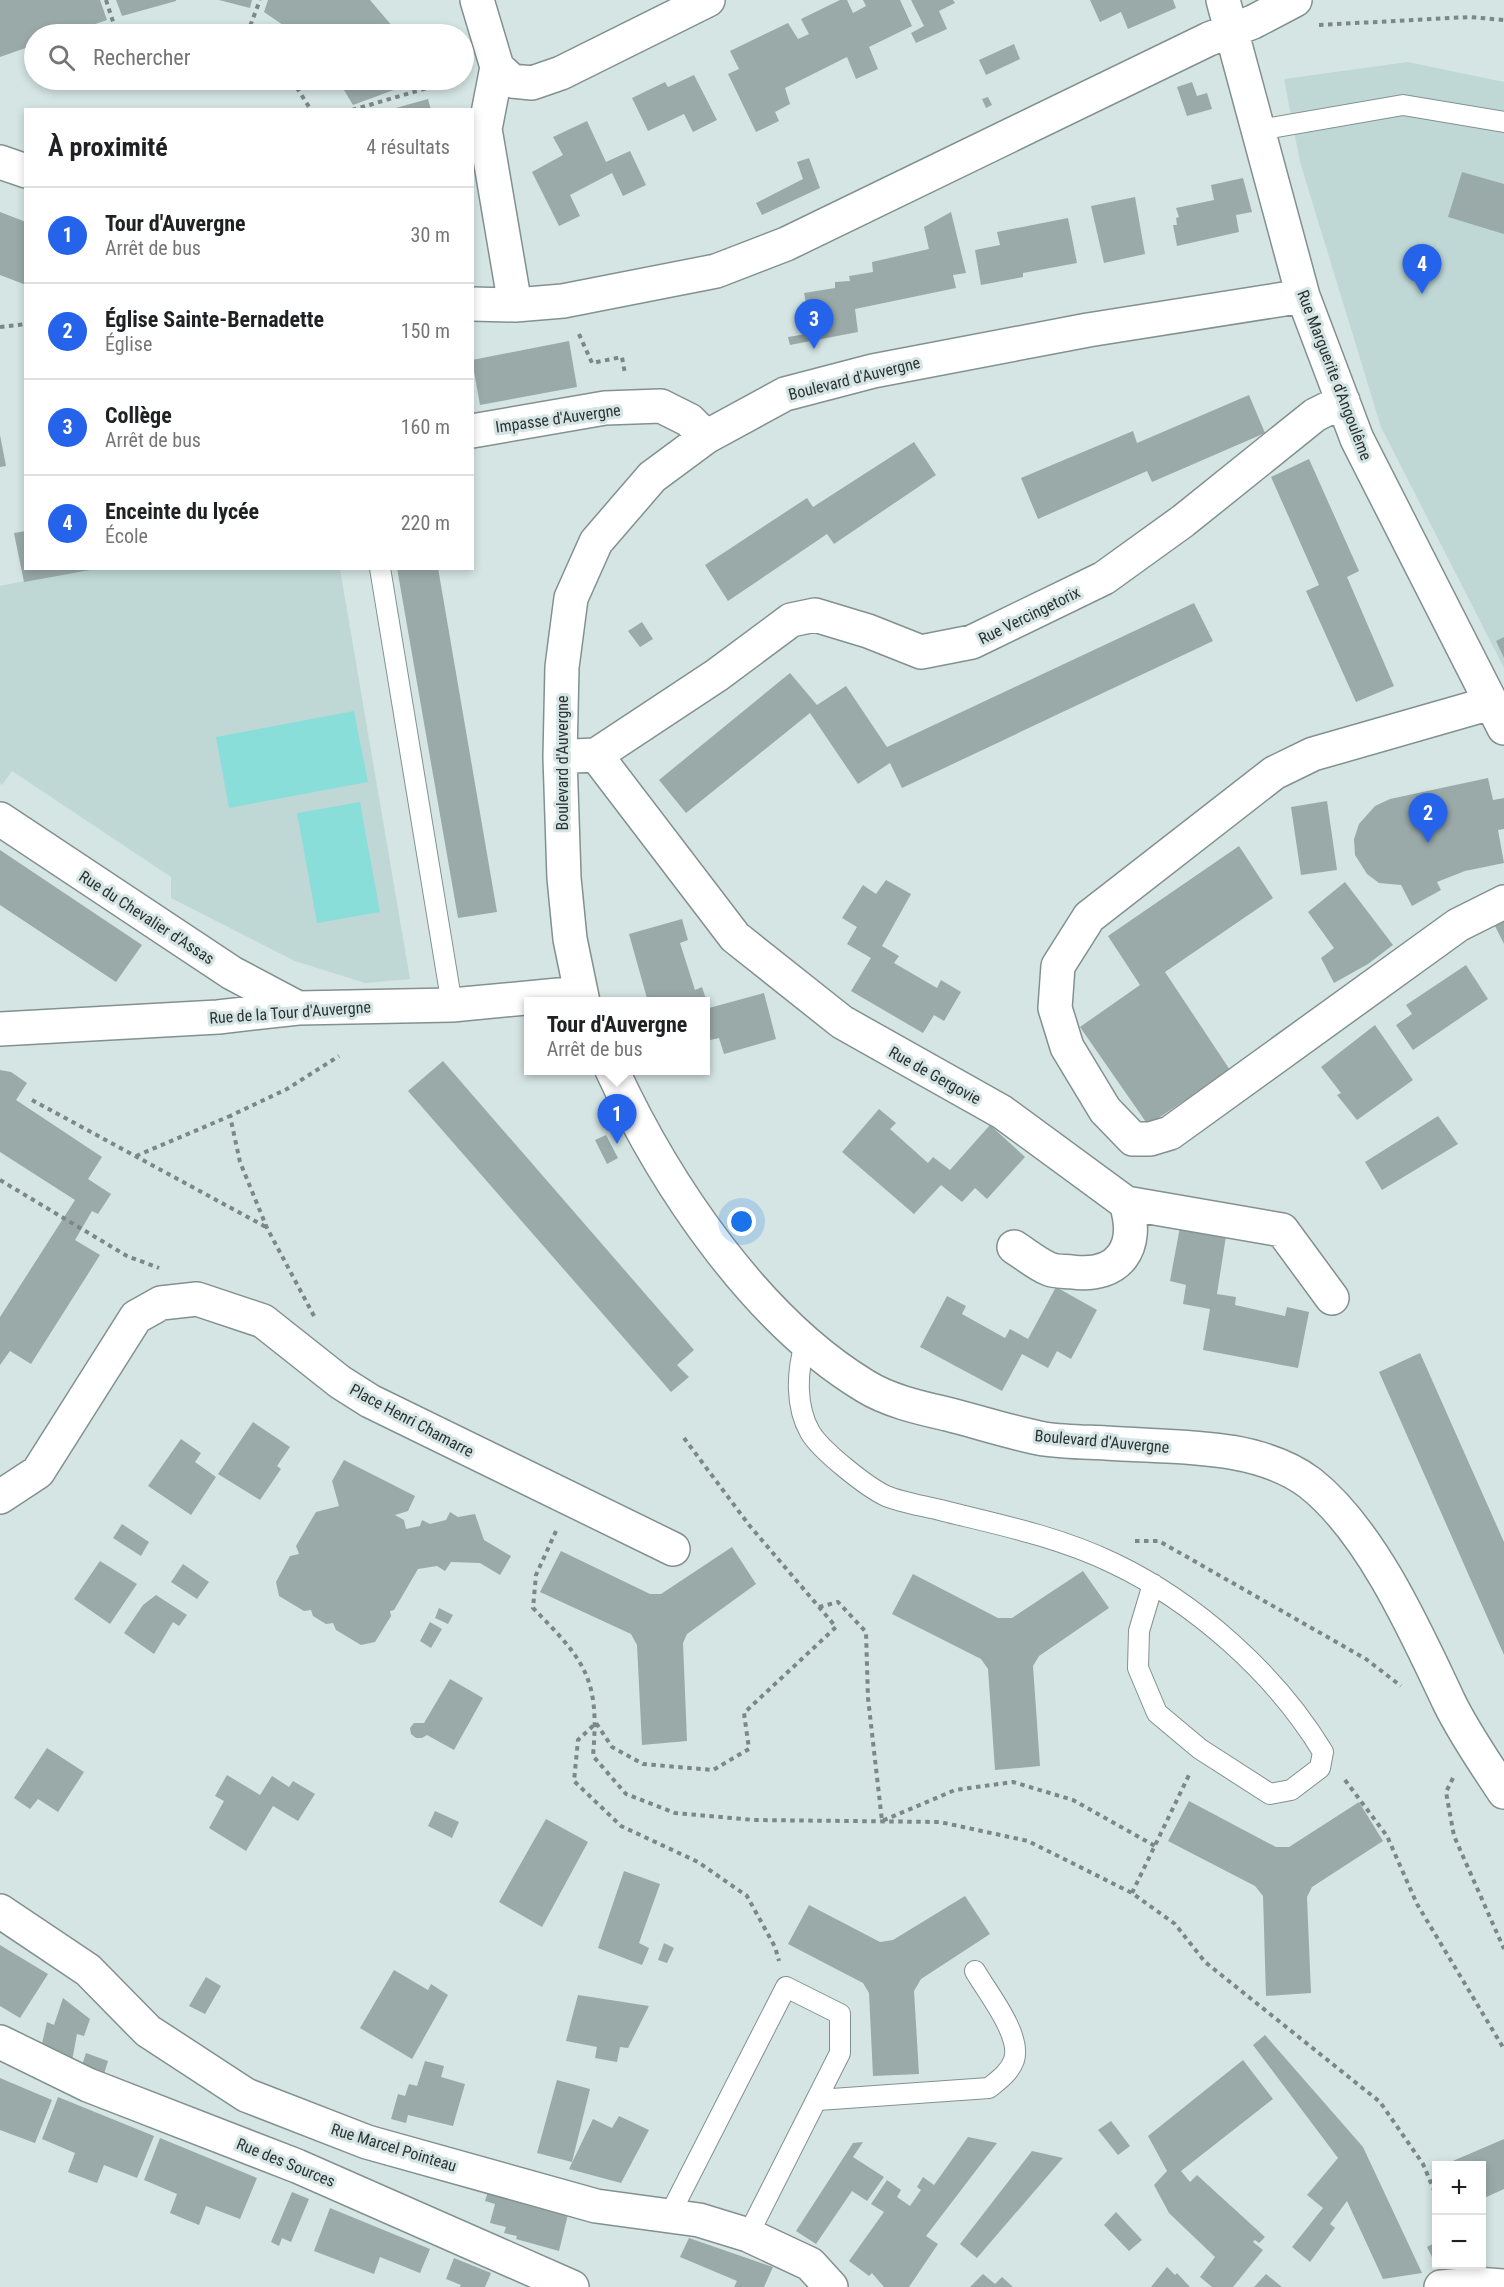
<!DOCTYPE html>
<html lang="fr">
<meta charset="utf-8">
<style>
body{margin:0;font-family:"Roboto Condensed",sans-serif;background:#f2f2f2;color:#202124}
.controls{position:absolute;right:18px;bottom:18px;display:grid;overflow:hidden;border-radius:0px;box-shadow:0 3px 9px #0003}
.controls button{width:54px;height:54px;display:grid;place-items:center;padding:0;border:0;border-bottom:2px solid #e0e0e0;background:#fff;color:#202124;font:30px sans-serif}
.you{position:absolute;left:742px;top:1222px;width:21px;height:21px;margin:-15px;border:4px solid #fff;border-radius:50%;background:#1a73e8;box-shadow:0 0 0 9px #1a73e833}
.badge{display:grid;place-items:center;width:39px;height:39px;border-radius:50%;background:#2563eb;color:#fff;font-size:20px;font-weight:700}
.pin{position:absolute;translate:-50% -50px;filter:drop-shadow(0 2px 3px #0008)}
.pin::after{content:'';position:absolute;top:32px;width:21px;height:18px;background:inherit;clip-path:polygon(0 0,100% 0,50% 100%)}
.popup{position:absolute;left:524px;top:997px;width:186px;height:78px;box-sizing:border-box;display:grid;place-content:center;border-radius:0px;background:#fff;filter:drop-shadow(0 2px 4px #0005);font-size:20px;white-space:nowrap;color:#757577}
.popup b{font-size:22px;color:#202124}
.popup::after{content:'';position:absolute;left:50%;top:100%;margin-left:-12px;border:12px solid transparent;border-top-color:#fff}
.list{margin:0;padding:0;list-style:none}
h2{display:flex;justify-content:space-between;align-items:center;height:78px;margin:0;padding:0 24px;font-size:26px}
h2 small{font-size:20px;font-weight:400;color:#757577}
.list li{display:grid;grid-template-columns:39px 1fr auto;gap:18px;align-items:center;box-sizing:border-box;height:96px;padding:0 24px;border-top:2px solid #e0e0e0}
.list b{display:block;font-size:22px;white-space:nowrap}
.list p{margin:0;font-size:20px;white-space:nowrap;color:#757577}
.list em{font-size:20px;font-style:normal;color:#757577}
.icon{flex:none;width:33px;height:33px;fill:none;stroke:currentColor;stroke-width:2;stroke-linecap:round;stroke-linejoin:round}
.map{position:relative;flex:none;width:1504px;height:2287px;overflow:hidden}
.search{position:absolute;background:#fff;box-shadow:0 3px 9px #0003;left:24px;top:24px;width:450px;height:66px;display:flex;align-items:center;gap:15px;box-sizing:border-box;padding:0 21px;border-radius:33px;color:#757577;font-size:22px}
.panel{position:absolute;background:#fff;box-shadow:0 3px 9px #0003;left:24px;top:108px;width:450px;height:462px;border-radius:0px}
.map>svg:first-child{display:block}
.built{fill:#bfd8d6}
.green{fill:#8adeda}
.building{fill:#9aaaa9}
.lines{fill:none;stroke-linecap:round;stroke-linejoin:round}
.lane-casing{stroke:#829190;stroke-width:22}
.street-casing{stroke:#829190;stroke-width:36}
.path{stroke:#7c8787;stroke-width:4;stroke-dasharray:4.5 4.5;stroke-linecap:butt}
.lane{stroke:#fff;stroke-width:20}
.street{stroke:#fff;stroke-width:33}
.labels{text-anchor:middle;stroke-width:6;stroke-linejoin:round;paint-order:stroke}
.street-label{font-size:16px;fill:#2d3333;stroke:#d4e5e4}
</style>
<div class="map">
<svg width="1504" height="2287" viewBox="0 0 1504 2287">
<rect width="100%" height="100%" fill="#d4e5e4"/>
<path class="built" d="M 1408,62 L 1504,82 L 1504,668 L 1381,427 L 1300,162 L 1284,79 Z
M 14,533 L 26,568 L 340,569 L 410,979 L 365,983 L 295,961 L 171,898 L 171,877 L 12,771 L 2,785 L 0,783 L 0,586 L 24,581 Z"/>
<path class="green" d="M 354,711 L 368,782 L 229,808 L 216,737 Z
M 360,802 L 380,912 L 317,923 L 297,813 Z"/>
<path class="building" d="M 0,0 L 100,0 L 107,20 L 66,34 L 34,34 L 34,45 L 0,57 Z
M 116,0 L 176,0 L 176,1 L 122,16 Z
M 219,0 L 252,0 L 250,8 Z
M 268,0 L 370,0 L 399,34 L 296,34 L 264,12 Z
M 840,0 L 847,0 L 853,13 L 866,6 L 863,0 L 900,0 L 912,26 L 869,47 L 878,69 L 856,79 L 847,57 L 785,88 L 790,104 L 775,112 L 779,121 L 756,132 L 728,74 L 739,69 L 730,51 L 788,23 L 798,39 L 809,34 L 801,19 Z
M 911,0 L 953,0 L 955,3 L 939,11 L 947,29 L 916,43 L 911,33 L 924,26 Z
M 1090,0 L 1173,0 L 1176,8 L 1128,29 L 1121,12 L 1100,22 Z
M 1014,44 L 1020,59 L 986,75 L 979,60 Z
M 694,75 L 717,120 L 693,132 L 684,114 L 648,131 L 632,98 L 665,82 L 668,87 Z
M 338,80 L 421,80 L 353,105 Z
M 1192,82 L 1197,96 L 1207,93 L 1212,109 L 1187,116 L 1177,87 Z
M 988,97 L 992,105 L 986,108 L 982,99 Z
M 428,99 L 431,110 L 392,110 L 392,109 Z
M 587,121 L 606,162 L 630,151 L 646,185 L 623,196 L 612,173 L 570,195 L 580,216 L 559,226 L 532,172 L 563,155 L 553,137 Z
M 809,158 L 820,188 L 762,215 L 756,203 L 803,179 L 797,162 Z
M 1462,172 L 1504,184 L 1504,234 L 1448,217 Z
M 1243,178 L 1252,212 L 1236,215 L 1239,232 L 1177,246 L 1173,225 L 1177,225 L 1176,218 L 1179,217 L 1176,208 L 1214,200 L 1211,185 Z
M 1135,197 L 1145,254 L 1104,263 L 1091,206 Z
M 0,212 L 26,222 L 26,285 L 0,275 Z
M 951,212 L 966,273 L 953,275 L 956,288 L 855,309 L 858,332 L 790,345 L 788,337 L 812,333 L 804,293 L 835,288 L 835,282 L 850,281 L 849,276 L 873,272 L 872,262 L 929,249 L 924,227 Z
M 1068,218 L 1077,263 L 1023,273 L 1023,277 L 981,285 L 975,250 L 1000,245 L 997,232 Z
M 569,341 L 577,387 L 480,405 L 472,360 Z
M 1249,395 L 1265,433 L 1152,482 L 1147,471 L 1038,519 L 1021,478 L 1133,431 L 1137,443 Z
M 0,435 L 6,466 L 0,467 Z
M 914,442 L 936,475 L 834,544 L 827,534 L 728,601 L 705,565 L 807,498 L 813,507 Z
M 1309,459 L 1359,571 L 1347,577 L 1394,686 L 1356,702 L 1306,591 L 1319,585 L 1271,477 Z
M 26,531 L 26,568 L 90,570 L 24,582 L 14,533 Z
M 397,568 L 438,568 L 497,912 L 458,918 Z
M 1194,603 L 1213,641 L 902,788 L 890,763 L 858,784 L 810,713 L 686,813 L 659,780 L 790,673 L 817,705 L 846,686 L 887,747 Z
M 642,622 L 653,639 L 640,647 L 628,631 Z
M 1504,637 L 1504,658 L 1496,641 Z
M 1488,778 L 1493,800 L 1504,798 L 1504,829 L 1498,830 L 1504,863 L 1465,871 L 1437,882 L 1441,890 L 1412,906 L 1401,885 L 1379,883 L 1367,874 L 1355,855 L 1354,839 L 1359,824 L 1375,806 L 1390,799 Z
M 1327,801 L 1337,870 L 1301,875 L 1291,807 Z
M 1239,846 L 1273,898 L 1165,972 L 1230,1070 L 1148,1125 L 1080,1027 L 1140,985 L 1108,936 Z
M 0,850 L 142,945 L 116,982 L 0,905 Z
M 886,880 L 911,894 L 882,946 L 899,956 L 894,963 L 937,988 L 941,980 L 961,992 L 944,1021 L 934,1015 L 923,1033 L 851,991 L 871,958 L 847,944 L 857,927 L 842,918 L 863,885 L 876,894 Z
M 1345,882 L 1393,945 L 1368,964 L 1334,983 L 1321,958 L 1334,948 L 1308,912 Z
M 682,919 L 688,940 L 680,943 L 695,990 L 702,987 L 709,1008 L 764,993 L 776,1039 L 724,1054 L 719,1038 L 706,1041 L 706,1002 L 648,1002 L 629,934 Z
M 1504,921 L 1504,944 L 1495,926 Z
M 1466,965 L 1488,999 L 1413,1050 L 1396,1025 L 1412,1014 L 1406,1005 Z
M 1375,1025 L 1413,1080 L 1357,1120 L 1337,1095 L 1341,1093 L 1321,1067 Z
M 443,1061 L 694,1350 L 677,1365 L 689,1377 L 671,1392 L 408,1091 Z
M 0,1070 L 11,1072 L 27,1083 L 16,1100 L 102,1157 L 88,1179 L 111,1194 L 98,1214 L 92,1211 L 75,1240 L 100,1255 L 31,1364 L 10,1351 L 0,1365 L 0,1317 L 75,1200 L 0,1152 Z
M 879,1109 L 896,1123 L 890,1129 L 928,1163 L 933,1157 L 950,1170 L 990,1125 L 1025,1157 L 987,1199 L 975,1188 L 962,1202 L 941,1185 L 914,1214 L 842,1152 Z
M 1438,1116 L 1458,1144 L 1382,1190 L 1365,1162 Z
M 606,1135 L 618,1158 L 607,1164 L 595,1140 Z
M 1180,1227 L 1226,1236 L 1217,1294 L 1236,1297 L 1235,1305 L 1285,1316 L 1287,1307 L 1309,1312 L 1298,1368 L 1203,1350 L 1210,1309 L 1183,1304 L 1186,1285 L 1170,1281 Z
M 1056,1287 L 1097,1310 L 1071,1359 L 1057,1351 L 1048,1368 L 1022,1354 L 1002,1391 L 920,1347 L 947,1296 L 966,1306 L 962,1314 L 1005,1338 L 1010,1329 L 1028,1339 Z
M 1420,1353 L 1504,1542 L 1504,1655 L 1379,1372 Z
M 253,1422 L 290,1447 L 277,1466 L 281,1469 L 260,1500 L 218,1474 Z
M 181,1439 L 201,1453 L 195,1462 L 216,1477 L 191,1515 L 148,1486 Z
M 344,1460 L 415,1496 L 408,1511 L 395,1515 L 404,1520 L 406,1529 L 420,1526 L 422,1520 L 430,1524 L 446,1520 L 450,1512 L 458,1517 L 475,1514 L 484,1540 L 511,1556 L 500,1575 L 480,1563 L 451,1562 L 445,1571 L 437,1566 L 418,1569 L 394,1610 L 390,1611 L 391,1616 L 375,1642 L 361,1645 L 336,1630 L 333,1623 L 326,1624 L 313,1616 L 311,1610 L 304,1611 L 279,1596 L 276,1582 L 290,1556 L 299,1554 L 296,1546 L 316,1512 L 339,1506 L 332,1481 Z
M 122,1524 L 149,1542 L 141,1556 L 113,1538 Z
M 732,1547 L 756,1584 L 687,1634 L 683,1643 L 687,1741 L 642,1745 L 637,1645 L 631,1634 L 540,1592 L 561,1551 L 650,1594 L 661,1594 Z
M 100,1561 L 137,1584 L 110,1624 L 74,1599 Z
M 183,1564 L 209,1582 L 197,1599 L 171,1582 Z
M 1083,1571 L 1109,1608 L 1039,1656 L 1033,1666 L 1040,1766 L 995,1770 L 988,1669 L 981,1659 L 892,1614 L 913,1574 L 998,1618 L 1012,1618 Z
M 156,1595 L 187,1615 L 179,1626 L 173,1622 L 154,1654 L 124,1633 L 143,1605 Z
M 439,1608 L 453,1615 L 448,1624 L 435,1618 Z
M 430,1622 L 442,1629 L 431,1648 L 420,1641 Z
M 450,1679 L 483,1698 L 454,1750 L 427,1735 L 422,1738 L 416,1738 L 411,1734 L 410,1728 L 414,1723 L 424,1723 Z
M 47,1748 L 84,1772 L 58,1812 L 38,1799 L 30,1809 L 14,1798 Z
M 227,1775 L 260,1795 L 272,1776 L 289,1787 L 293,1781 L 315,1794 L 298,1821 L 273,1806 L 246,1851 L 209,1828 L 224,1801 L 215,1796 Z
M 1189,1801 L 1276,1847 L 1289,1847 L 1359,1802 L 1383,1841 L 1312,1887 L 1307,1897 L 1311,1993 L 1266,1996 L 1263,1896 L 1255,1886 L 1168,1841 Z
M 435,1811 L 459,1822 L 452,1838 L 428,1826 Z
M 546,1819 L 588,1842 L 542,1927 L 499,1902 Z
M 624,1871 L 660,1884 L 639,1943 L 649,1948 L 642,1965 L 598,1948 Z
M 965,1896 L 990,1934 L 921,1979 L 914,1991 L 919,2074 L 873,2076 L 869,1993 L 863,1983 L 788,1944 L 809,1905 L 880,1942 L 893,1940 Z
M 664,1943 L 674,1948 L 667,1963 L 658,1960 Z
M 0,1945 L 48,1974 L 20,2018 L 0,2006 Z
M 394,1970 L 428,1990 L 431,1984 L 448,1995 L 412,2059 L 360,2028 Z
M 206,1977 L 221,1986 L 205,2014 L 189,2006 Z
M 578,1995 L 649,2006 L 628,2048 L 620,2047 L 617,2062 L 595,2058 L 597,2047 L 566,2041 Z
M 63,1998 L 90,2019 L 84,2036 L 77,2034 L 72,2061 L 41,2048 L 47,2022 L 54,2025 Z
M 1265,2035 L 1363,2147 L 1422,2273 L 1383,2279 L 1347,2201 L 1330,2224 L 1335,2228 L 1310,2262 L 1292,2247 L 1323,2208 L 1307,2195 L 1338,2158 L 1253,2045 Z
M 86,2053 L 108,2061 L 104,2074 L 82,2065 Z
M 1243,2060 L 1273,2099 L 1181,2171 L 1190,2182 L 1197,2175 L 1265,2237 L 1259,2243 L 1255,2240 L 1253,2242 L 1263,2250 L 1233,2287 L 1212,2287 L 1200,2277 L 1215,2257 L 1169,2213 L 1154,2185 L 1167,2171 L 1148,2136 Z
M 425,2061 L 444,2066 L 441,2077 L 465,2084 L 453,2126 L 408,2115 L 406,2123 L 391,2119 L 398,2094 L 405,2096 L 409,2084 L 417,2086 Z
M 0,2078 L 52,2100 L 35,2143 L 0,2130 Z
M 557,2080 L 590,2089 L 572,2162 L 537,2153 Z
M 58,2097 L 154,2136 L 137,2178 L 104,2165 L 97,2183 L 68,2172 L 75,2153 L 42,2139 Z
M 619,2116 L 649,2130 L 621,2183 L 569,2169 L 593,2119 L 612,2128 Z
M 1111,2121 L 1130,2146 L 1118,2155 L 1098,2130 Z
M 968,2137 L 997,2143 L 926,2236 L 938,2244 L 909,2287 L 884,2287 L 872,2273 L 869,2276 L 849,2261 L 884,2212 L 871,2204 L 887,2180 L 901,2190 L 897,2197 L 910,2206 L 921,2190 L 917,2187 L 923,2177 L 934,2185 Z
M 160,2138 L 257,2178 L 240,2219 L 206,2206 L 199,2225 L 170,2213 L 177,2194 L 144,2180 Z
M 1504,2139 L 1504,2189 L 1482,2199 L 1482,2166 L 1441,2166 Z
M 863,2142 L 853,2157 L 884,2177 L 867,2201 L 852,2191 L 816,2244 L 796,2231 L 853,2143 Z
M 1032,2151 L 1063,2158 L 977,2258 L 960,2244 Z
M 490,2185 L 570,2206 L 559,2251 L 516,2239 L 517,2236 L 504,2233 L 506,2227 L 490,2223 L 495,2204 L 485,2201 Z
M 292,2192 L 309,2199 L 291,2242 L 282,2238 L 279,2246 L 271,2242 Z
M 330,2208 L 430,2249 L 420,2273 L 380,2257 L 374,2274 L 314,2251 Z
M 1116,2212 L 1142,2240 L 1129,2251 L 1104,2225 Z
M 689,2238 L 773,2267 L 764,2287 L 734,2287 L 737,2281 L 680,2257 Z
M 1436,2242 L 1436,2264 L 1458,2265 L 1459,2268 L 1439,2271 L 1427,2247 Z
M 454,2258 L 491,2273 L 485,2287 L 460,2287 L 461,2285 L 446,2279 Z
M 1167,2267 L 1175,2275 L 1177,2273 L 1190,2287 L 1151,2287 Z
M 983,2274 L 995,2284 L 1002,2277 L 1013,2287 L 970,2287 Z
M 1266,2274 L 1282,2287 L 1254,2287 Z"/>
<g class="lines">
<defs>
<path id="lane" d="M 1259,130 L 1403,105 L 1504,122
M 380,568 L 452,1005
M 805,1344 C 797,1371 795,1406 810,1432 C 820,1450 867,1487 886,1496 C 903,1503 925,1506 944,1511 C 1001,1525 1059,1537 1113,1563 C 1195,1602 1276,1674 1323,1752 L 1320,1768 L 1291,1790 L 1270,1794 L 1200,1749 L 1157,1713 L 1138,1668 L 1139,1631 L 1153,1584
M 818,2100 L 989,2088 C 999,2080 1010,2072 1014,2060 C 1022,2035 987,1992 975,1971
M 669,2216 L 786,1987 L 840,2014 L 840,2053 L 748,2235"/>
<path id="street" d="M 477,0 L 497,67 L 512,81 L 532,83 L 561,73 L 708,0
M 1223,0 L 1303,296 L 1357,439 L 1504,728
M 497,67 L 485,129 L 515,305
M 0,162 L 26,171
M 472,304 L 515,305 L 563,301 L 716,271 L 786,244 L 1209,39 L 1253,22 L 1295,0
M 472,431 L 605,408 L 661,406 L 689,420 L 706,437
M 1491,703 L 1313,754 L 1274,773 L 1089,917 L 1058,966 L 1055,1008 L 1067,1047 L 1105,1110 L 1133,1139 L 1150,1139 L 1170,1133 L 1458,925 L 1504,902
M 596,755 L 735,937 L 842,1022 L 1002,1112 L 1126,1203 L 1282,1230 L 1332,1298
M 573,756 L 596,755 L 717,675 L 791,620 L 815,615 L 868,631 L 921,652 L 972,642 L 1104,578 L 1183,521 L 1315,415 L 1343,401
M 0,819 L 232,973 L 298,1008
M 583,1002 L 570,939 L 564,878 L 560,757 L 562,667 L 571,598 L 596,542 L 652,477 L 706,437 L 785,394 L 873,371 L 1088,330 L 1303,296
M 0,1029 L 218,1017 L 298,1008 L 452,1005 L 579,993
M 612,1070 C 665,1185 756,1320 865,1386 C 889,1401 921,1408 947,1414 C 979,1422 1012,1433 1044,1439 C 1064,1442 1086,1442 1106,1443 C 1171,1448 1256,1442 1310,1483 C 1371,1531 1416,1632 1449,1702 C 1464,1733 1485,1763 1504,1792
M 1014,1247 C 1025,1254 1037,1264 1049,1269 C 1056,1272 1065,1271 1072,1272 C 1120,1278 1140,1247 1126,1203
M 0,1497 L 38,1472 L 136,1317 L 161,1303 L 197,1299 L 263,1321 L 340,1382 L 370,1401 L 673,1549
M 0,1911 L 88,1970 L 148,2031 L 246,2095 L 367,2142 L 596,2206 L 699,2220 L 748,2235 L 810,2264 L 831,2287
M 0,2042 L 88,2085 L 297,2166 L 572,2287
M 1441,2287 L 1475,2284 L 1504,2286"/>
</defs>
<use href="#lane" class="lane-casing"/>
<use href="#street" class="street-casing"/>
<path class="path" d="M 106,0 L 117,34
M 1319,25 L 1470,17 L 1504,20
M 184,34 L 206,34
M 247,34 L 260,0
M 292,80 L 311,110
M 352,110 L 455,80
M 0,327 L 26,324
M 579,334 L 592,363 L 622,357 L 625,374
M 32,1100 L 266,1227
M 136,1156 L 230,1116
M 0,1180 L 127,1256 L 159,1268
M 314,1316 L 267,1228 L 240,1162 L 230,1116 L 287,1089 L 339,1056
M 684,1438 L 749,1525 L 836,1627 L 744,1713 L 749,1749 L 713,1770 L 643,1764 L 612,1747 L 596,1723 L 578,1740 L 574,1781 L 621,1826 L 698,1862 L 747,1896 L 775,1947 L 779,1961
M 556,1531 L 536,1575 L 533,1608 C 585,1661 600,1678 593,1756 L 626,1794 L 675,1813 L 754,1820 L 940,1822 L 1028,1841 L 1132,1893 L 1175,1924 L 1205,1962 L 1380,2102 L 1423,2164 L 1436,2195
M 1135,1541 L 1159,1541 L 1366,1659 L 1401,1686
M 819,1607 L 838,1602 L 866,1632 L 868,1698 L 882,1821 L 955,1790 L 1013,1782 L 1073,1800 L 1155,1846
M 1453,1778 L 1446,1792 L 1454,1836 L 1504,1949
M 1345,1780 L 1387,1836 L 1417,1904 L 1504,2049
M 1132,1893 L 1189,1775"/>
<use href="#lane" class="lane"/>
<use href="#street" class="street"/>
</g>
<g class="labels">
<g class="street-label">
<text transform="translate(1335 375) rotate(69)" y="6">Rue Marguerite d'Angoulême</text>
<text transform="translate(854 378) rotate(-14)" y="6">Boulevard d'Auvergne</text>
<text transform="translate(558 418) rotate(-8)" y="6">Impasse d'Auvergne</text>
<text transform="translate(1029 615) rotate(-26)" y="6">Rue Vercingetorix</text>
<text transform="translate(562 763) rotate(-90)" y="6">Boulevard d'Auvergne</text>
<text transform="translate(147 917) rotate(33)" y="6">Rue du Chevalier d'Assas</text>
<text transform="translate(290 1012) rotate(-4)" y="6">Rue de la Tour d'Auvergne</text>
<text transform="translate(935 1075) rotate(29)" y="6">Rue de Gergovie</text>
<text transform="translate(412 1420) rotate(28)" y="6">Place Henri Chamarre</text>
<text transform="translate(1102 1441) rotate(5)" y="6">Boulevard d'Auvergne</text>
<text transform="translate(394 2147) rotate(17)" y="6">Rue Marcel Pointeau</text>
<text transform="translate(286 2162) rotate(22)" y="6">Rue des Sources</text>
</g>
</g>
</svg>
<div class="controls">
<button>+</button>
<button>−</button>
</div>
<div class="you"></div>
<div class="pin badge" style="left:617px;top:1144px">1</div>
<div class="popup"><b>Tour d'Auvergne</b>Arrêt de bus</div>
<div class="pin badge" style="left:1428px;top:843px">2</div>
<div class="pin badge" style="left:814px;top:349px">3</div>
<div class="pin badge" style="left:1422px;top:294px">4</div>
<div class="search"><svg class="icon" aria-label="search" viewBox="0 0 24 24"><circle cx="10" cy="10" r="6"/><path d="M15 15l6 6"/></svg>Rechercher</div>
<section class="panel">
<h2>À proximité<small>4 résultats</small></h2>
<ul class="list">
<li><span class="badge">1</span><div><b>Tour d'Auvergne</b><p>Arrêt de bus</p></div><em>30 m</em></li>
<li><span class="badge">2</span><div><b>Église Sainte-Bernadette</b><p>Église</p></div><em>150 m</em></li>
<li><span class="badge">3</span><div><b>Collège</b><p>Arrêt de bus</p></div><em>160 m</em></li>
<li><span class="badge">4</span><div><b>Enceinte du lycée</b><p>École</p></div><em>220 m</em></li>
</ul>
</section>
</div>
